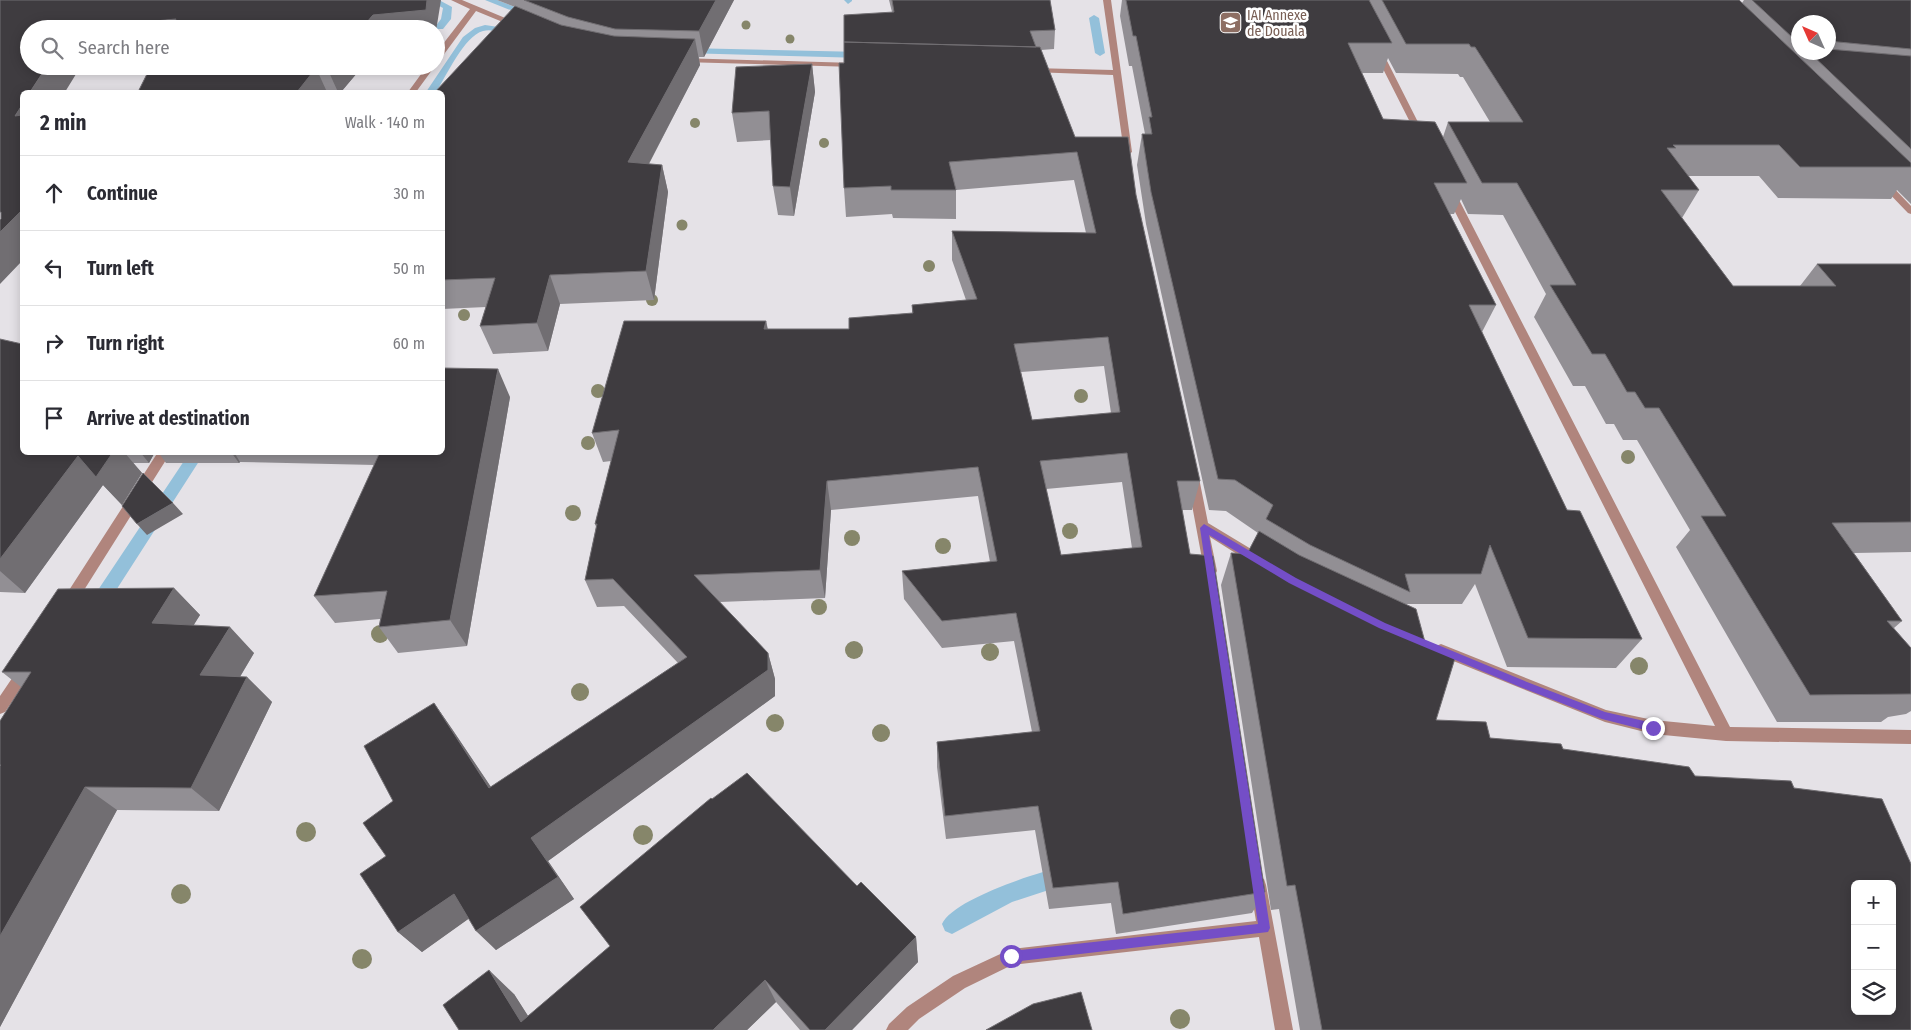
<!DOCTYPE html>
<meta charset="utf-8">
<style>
body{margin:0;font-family:"Fira Sans Condensed",sans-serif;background:#f2f2f3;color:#2b2b33}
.controls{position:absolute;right:15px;bottom:15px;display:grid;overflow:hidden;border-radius:8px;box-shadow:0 2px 12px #0003}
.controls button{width:45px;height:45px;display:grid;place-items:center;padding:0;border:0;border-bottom:1px solid #e1e1e2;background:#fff;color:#2b2b33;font:25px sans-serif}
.compass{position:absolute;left:1791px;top:15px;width:45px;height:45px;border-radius:50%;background:#fff;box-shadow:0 2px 12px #0003;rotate:315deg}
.stop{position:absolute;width:15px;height:15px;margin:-11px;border:4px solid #744ec7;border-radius:50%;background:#fff}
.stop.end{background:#744ec7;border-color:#fff;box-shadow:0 1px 5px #0008}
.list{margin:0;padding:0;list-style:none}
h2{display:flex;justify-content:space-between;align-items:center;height:65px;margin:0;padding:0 20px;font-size:21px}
h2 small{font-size:16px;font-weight:400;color:#7c7c81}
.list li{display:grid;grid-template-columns:32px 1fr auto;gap:15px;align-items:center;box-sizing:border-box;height:75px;padding:0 20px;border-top:1px solid #e1e1e2}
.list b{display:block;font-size:19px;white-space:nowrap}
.list em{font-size:16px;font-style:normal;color:#7c7c81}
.icon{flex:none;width:28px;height:28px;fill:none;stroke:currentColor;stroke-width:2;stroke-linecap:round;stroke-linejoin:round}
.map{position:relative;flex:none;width:1911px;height:1030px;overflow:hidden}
.search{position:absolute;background:#fff;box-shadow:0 2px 12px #0003;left:20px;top:20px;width:425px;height:55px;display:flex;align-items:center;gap:12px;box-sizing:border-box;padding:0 18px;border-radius:28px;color:#7c7c81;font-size:19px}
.panel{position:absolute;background:#fff;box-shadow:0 2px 12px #0003;left:20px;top:90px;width:425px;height:365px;border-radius:8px}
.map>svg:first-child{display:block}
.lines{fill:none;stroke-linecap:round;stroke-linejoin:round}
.stream{fill:#93c0da;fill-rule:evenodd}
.minor{fill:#b0857d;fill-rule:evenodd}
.tree{fill:#86866a}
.wall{fill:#928f94;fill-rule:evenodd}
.shaded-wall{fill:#716e72}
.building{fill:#3f3c40;stroke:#716e72;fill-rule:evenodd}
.route{fill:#744ec7}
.labels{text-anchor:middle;stroke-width:5;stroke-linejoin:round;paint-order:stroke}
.far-education-label{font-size:14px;fill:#785e54;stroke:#fff;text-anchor:start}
</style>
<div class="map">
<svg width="1911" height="1030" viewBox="0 0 1911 1030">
<rect width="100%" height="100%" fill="#e5e2e7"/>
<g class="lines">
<path class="stream" d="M 428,0 L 439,0 L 452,7 L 451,19 L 443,29 L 437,29 L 435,27 L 441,19 L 443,8 Z
M 485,0 L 497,0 L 536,15 L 534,17 L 528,17 Z
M 844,0 L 852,0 L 852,1 L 848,4 Z
M 1094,15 L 1099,18 L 1105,53 L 1100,56 L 1095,53 L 1089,18 Z
M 485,25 L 505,28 L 518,34 L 513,37 C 503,34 493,28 483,31 C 464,36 446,77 436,92 L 426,92 L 463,37 L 475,28 Z
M 686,48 L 863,52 L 868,55 L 863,58 L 683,53 L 681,51 Z
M 190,452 L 205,452 L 104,609 L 98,611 L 92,609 L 90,604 L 92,599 Z
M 1063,867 L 1070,869 L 1073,876 L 1070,883 L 1012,902 L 952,934 L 945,931 L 942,924 C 952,900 1037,872 1063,867 Z"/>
<path class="minor" d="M 451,0 L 462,0 L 522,25 L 515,27 L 476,11 L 439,61 L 436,61 L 436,53 L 470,9 Z
M 1103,0 L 1111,0 L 1132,152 L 1128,155 L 1124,152 L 1113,75 L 1032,72 L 1028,70 L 1032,68 L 1113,70 Z
M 1375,49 L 1382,51 L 1425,136 L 1424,138 L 1417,136 L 1374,51 Z
M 679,58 L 855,63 L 859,65 L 855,67 L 682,62 L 679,62 Z
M 427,66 L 435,66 L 416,92 L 408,92 Z
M 1883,179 L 1886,180 L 1911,206 L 1911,214 L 1908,213 L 1880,184 L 1878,182 Z
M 1450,189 L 1455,192 L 1730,727 L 1911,730 L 1911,744 L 1726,741 L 1653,734 L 1605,722 L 1436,654 L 1434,650 L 1436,646 L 1441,644 L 1606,710 L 1653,720 L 1715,726 L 1445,192 Z
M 158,452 L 171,452 L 74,606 L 69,607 L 64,606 L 62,602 L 64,598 Z
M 1193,473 L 1199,478 L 1208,523 L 1266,558 L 1267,562 L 1266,566 L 1261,567 L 1256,566 L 1210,537 L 1217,571 L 1215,575 L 1210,576 L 1205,575 L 1187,478 Z
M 26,663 L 31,665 L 33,669 L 31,673 L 5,712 L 0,714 L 0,696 L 21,665 Z
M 1258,877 L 1264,879 L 1266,885 L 1293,1030 L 1275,1030 L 1259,937 L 1012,965 L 965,988 L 919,1019 L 908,1030 L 886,1030 L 889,1024 L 907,1007 L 953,976 L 1011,949 L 1256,921 L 1250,885 L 1252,879 Z"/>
</g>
<g class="tree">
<circle cx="746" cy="25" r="4.5"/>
<circle cx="790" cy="39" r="4.5"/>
<circle cx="695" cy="123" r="5"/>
<circle cx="824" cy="143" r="5"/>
<circle cx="682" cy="225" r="5.5"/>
<circle cx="929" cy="266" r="6"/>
<circle cx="652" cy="300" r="6"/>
<circle cx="464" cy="315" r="6"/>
<circle cx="598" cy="391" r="7"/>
<circle cx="1081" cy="396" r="7"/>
<circle cx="588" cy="443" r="7"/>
<circle cx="1628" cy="457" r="7"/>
<circle cx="573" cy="513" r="8"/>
<circle cx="1070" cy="531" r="8"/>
<circle cx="852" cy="538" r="8"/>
<circle cx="943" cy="546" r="8"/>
<circle cx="819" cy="607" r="8"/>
<circle cx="380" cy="634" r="9"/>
<circle cx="854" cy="650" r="9"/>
<circle cx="990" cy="652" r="9"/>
<circle cx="1639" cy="666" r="9"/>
<circle cx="580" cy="692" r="9"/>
<circle cx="775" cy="723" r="9"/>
<circle cx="881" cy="733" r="9"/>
<circle cx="306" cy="832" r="10"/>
<circle cx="643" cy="835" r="10"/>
<circle cx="181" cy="894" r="10"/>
<circle cx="362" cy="959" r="10"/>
<circle cx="1180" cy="1019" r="10"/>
</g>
<path class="wall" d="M 497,0 L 734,0 L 704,57 L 699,57 L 700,65 L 649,164 L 662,165 L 668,192 L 654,300 L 560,304 L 548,351 L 493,354 L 480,326 L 486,307 L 442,309 L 442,92 L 515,7 Z
M 889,0 L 1050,0 L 1055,30 L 1054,49 L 1041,50 L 1075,137 L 1136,195 L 1200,481 L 1192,510 L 1182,510 L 1190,554 L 1265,892 L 1252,913 L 1116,934 L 1111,903 L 1049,909 L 1035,830 L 946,839 L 937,767 L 937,742 L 1032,732 L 1014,641 L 942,648 L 904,599 L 902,571 L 990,562 L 978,496 L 831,510 L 825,598 L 720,602 L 768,653 L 775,679 L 775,696 L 548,861 L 574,899 L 496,950 L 469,918 L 422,952 L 398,932 L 386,856 L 393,801 L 434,703 L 452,729 L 491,787 L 678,663 L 624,606 L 597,607 L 585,580 L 596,527 L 595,524 L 611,461 L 603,462 L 592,433 L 766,321 L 768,329 L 849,329 L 912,313 L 912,305 L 966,300 L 952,260 L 952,231 L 1086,233 L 1074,180 L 956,190 L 956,219 L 893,218 L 892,214 L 846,217 L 844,188 L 844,63 L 892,12 ZM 1104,366 L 1111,413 L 1032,420 L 1021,372 ZM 1122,482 L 1132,548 L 1061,555 L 1046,489 Z
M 1122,0 L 1739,0 L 1742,3 L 1744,0 L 1911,0 L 1911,204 L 1897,190 L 1891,199 L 1778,198 L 1759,176 L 1688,176 L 1699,190 L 1682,218 L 1733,286 L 1800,286 L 1817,264 L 1911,264 L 1911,552 L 1854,553 L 1902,621 L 1894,628 L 1911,648 L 1911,711 L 1906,714 L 1888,717 L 1881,722 L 1777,722 L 1676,547 L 1690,530 L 1637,440 L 1623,440 L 1614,424 L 1606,424 L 1585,386 L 1573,386 L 1534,317 L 1546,294 L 1503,215 L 1468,214 L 1461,199 L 1454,214 L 1450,214 L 1496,305 L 1482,332 L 1567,510 L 1642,639 L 1616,668 L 1507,667 L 1475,584 L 1462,604 L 1406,604 L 1436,720 L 1490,738 L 1563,749 L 1695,776 L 1911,1030 L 1300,1030 L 1279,909 L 1271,910 L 1221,585 L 1231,553 L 1247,554 L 1258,533 L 1226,511 L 1209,510 L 1146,224 L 1137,165 L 1142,134 L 1145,134 L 1132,66 L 1129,66 L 1120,16 ZM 1798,22 L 1828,22 L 1828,52 L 1798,52 ZM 1388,58 L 1396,73 L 1458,74 L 1460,77 L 1463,77 L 1490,122 L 1448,122 L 1443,137 L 1383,119 L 1362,73 L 1383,73 Z
M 812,64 L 815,92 L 794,216 L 778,215 L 773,186 L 771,140 L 737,142 L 732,113 Z
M 151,66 L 363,66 L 341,92 L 138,92 Z
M 0,339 L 22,452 L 155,452 L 149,463 L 133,463 L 142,473 L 122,505 L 103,485 L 25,593 L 0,592 Z
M 510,397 L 467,646 L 398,653 L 379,627 L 380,619 L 335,623 L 314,596 L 375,465 L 240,462 L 239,463 L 166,463 L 158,452 L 442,452 Z
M 174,588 L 200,615 L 193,625 L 254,653 L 240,677 L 247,677 L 272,702 L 219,811 L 117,810 L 0,1027 L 0,721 L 21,687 L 2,672 Z
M 712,799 L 857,886 L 916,937 L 918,962 L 852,1030 L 800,1030 L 776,1002 L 747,1030 L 459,1030 L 514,994 L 528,1016 L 610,946 L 580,907 Z"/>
<path class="shaded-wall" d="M 427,0 L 441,0 L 436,31 L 436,29 L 361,29 L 373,15 Z
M 716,0 L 734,0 L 704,57 L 699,31 Z
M 176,19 L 181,29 L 72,29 Z
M 695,39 L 700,65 L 635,190 L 628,162 Z
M 812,64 L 815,92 L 794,216 L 790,187 Z
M 47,66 L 81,66 L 65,92 L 30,92 Z
M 328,66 L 363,66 L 341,92 L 338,92 L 327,68 Z
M 316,68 L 327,92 L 297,92 Z
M 22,105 L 22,126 L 15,116 Z
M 662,165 L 668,192 L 654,300 L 646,271 Z
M 22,210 L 22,261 L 0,284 L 0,232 Z
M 550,275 L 560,304 L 548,351 L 537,323 Z
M 766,321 L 771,350 L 764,329 Z
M 498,369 L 510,397 L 467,646 L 450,620 Z
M 113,452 L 124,452 L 142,473 L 122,505 L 103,485 L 25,593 L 0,571 L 0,559 L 78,456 Z
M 140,452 L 155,452 L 149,463 Z
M 231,452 L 234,452 L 240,462 L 239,463 Z
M 827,481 L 831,510 L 825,598 L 820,570 Z
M 173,503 L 183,514 L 147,535 L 137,524 Z
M 174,588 L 200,615 L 179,649 L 152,623 Z
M 230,627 L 254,653 L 226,700 L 200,675 Z
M 768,653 L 775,679 L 775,696 L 548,861 L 574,899 L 496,950 L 476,931 L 531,838 Z
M 247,677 L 272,702 L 219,811 L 191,788 Z
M 434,703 L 452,729 L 507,811 L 489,788 Z
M 85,787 L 117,810 L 0,1027 L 0,936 Z
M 454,894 L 474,915 L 422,952 L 398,932 Z
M 916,937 L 918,962 L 852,1030 L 825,1030 Z
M 489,970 L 514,994 L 537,1030 L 521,1022 Z
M 765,980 L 776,1002 L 747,1030 L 713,1030 Z"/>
<path class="building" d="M 0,0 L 427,0 L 426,10 L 373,15 L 361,29 L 171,29 L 176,19 L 72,29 L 29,29 L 29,66 L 47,66 L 30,92 L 22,92 L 22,105 L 15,116 L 22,115 L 22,210 L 0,232 L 0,220 L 1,219 L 1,212 L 0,212 Z
M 524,0 L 716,0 L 699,31 L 615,29 L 568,17 Z
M 892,0 L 1050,0 L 1055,30 L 1030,31 L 1036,47 L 844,42 L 844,15 L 894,12 Z
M 1126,0 L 1369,0 L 1392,43 L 1348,43 L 1383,119 L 1435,122 L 1467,183 L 1434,183 L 1496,305 L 1469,305 L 1567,510 L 1580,511 L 1642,639 L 1528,638 L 1490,545 L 1481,574 L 1405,574 L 1410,592 L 1310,545 L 1266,519 L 1273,505 L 1235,480 L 1218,479 L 1151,192 L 1142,134 L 1152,134 L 1149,117 L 1152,117 L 1136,36 L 1133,36 Z
M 1382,0 L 1739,0 L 1911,163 L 1911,167 L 1800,167 L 1779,145 L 1673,145 L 1676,148 L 1667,148 L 1699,190 L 1661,190 L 1733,286 L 1836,286 L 1817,264 L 1911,264 L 1911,522 L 1832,523 L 1902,621 L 1887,621 L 1911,648 L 1911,694 L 1810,695 L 1701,516 L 1726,516 L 1659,408 L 1645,408 L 1635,392 L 1627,392 L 1605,354 L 1592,354 L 1550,285 L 1576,285 L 1517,183 L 1482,183 L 1448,122 L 1523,122 L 1475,47 L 1471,47 L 1469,44 L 1406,44 Z
M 1752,0 L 1911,0 L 1911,49 L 1828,41 L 1828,22 L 1798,22 L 1798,39 L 1793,38 Z
M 515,6 L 561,25 L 614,36 L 695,39 L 628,162 L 662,165 L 646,271 L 550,275 L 537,323 L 480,326 L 495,278 L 442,280 L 442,92 L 435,92 Z
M 844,42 L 1040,47 L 1075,137 L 1128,137 L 1136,195 L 1200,481 L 1177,481 L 1190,554 L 1213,556 L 1265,892 L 1123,914 L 1118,882 L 1053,888 L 1038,806 L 945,816 L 937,742 L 1040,731 L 1016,613 L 942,621 L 902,571 L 997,561 L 978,467 L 827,481 L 820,570 L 694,575 L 768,653 L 768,670 L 531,838 L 558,877 L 476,931 L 454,894 L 398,932 L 360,874 L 386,856 L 363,823 L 393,801 L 364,746 L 434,703 L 489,788 L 687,657 L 613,579 L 585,580 L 597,524 L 595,524 L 619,430 L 592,433 L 624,321 L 766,321 L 764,329 L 849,329 L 849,318 L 913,313 L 912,305 L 977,299 L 952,231 L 1096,233 L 1077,152 L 949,162 L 956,190 L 891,190 L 891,186 L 844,188 L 839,63 L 844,63 ZM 1108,337 L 1120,412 L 1032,420 L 1014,344 ZM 1127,453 L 1142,547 L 1061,555 L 1040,461 Z
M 1828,49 L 1911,56 L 1911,149 L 1809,52 L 1828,52 Z
M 812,64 L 790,187 L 773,186 L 769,111 L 732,113 L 736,67 Z
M 151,66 L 328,66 L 327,68 L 316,68 L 297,92 L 138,92 Z
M 0,339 L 22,344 L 22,452 L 113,452 L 96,477 L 78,456 L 0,559 Z
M 442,368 L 498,369 L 450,620 L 379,627 L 387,591 L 314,596 L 380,452 L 442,452 Z
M 143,473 L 173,503 L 137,524 L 122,506 Z
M 1259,531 L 1299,555 L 1416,609 L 1425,642 L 1456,655 L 1436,720 L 1486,722 L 1490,738 L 1561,744 L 1563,749 L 1689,767 L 1695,776 L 1791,781 L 1794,788 L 1882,799 L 1911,864 L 1911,1030 L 1322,1030 L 1295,885 L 1287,886 L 1231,553 L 1247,554 ZM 1855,884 L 1892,884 L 1892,1011 L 1855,1011 Z
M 174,588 L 152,623 L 230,627 L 200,675 L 247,677 L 191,788 L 85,787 L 0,936 L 0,766 L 1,765 L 0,765 L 0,721 L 31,672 L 2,672 L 58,589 Z
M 747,773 L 857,886 L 861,882 L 916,937 L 825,1030 L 810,1030 L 765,980 L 713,1030 L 459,1030 L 443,1005 L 489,970 L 521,1022 L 610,946 L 580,907 L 711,798 L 712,799 Z
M 1081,992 L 1092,1030 L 986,1030 L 1033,1004 Z"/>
<path class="route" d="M 1204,524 L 1296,578 L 1385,623 L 1527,682 L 1605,712 L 1653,723 L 1658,728 L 1653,732 L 1602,719 L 1520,687 L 1379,628 L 1289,583 L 1209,535 L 1270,928 L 1268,932 L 1011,962 L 1007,960 L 1005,956 L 1007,953 L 1011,951 L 1258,924 L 1200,528 Z"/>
<defs>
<symbol id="school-square" viewBox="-11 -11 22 22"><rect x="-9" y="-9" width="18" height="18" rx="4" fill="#8d6e63" stroke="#fff"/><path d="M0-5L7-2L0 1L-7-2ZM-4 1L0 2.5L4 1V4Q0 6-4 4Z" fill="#fff"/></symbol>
</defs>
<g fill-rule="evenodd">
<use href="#school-square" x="1218" y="10" width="25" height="25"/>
</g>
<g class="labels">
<g class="far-education-label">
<text x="1247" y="20">IAI Annexe<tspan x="1247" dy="16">de Douala</tspan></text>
</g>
</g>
</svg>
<div class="controls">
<button>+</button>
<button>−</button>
<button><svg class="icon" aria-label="layers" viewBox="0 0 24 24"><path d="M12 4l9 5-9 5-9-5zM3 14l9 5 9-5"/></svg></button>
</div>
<svg class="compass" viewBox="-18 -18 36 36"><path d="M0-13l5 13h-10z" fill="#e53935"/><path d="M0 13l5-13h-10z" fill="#7c7c81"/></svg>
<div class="stop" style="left:1011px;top:956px"></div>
<div class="stop end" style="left:1653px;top:728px"></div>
<div class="search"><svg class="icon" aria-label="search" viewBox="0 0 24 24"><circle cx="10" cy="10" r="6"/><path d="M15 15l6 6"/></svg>Search here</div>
<section class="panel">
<h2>2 min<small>Walk · 140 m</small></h2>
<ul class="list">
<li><svg class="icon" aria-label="ahead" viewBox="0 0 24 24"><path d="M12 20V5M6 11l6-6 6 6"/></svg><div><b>Continue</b></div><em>30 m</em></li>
<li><svg class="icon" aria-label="left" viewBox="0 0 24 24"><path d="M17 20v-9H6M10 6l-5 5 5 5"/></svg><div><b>Turn left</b></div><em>50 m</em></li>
<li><svg class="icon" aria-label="right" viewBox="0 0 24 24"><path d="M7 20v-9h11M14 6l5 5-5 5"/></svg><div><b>Turn right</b></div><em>60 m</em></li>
<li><svg class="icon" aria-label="arrive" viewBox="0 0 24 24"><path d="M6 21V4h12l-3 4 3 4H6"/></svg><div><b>Arrive at destination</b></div></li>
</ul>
</section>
</div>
